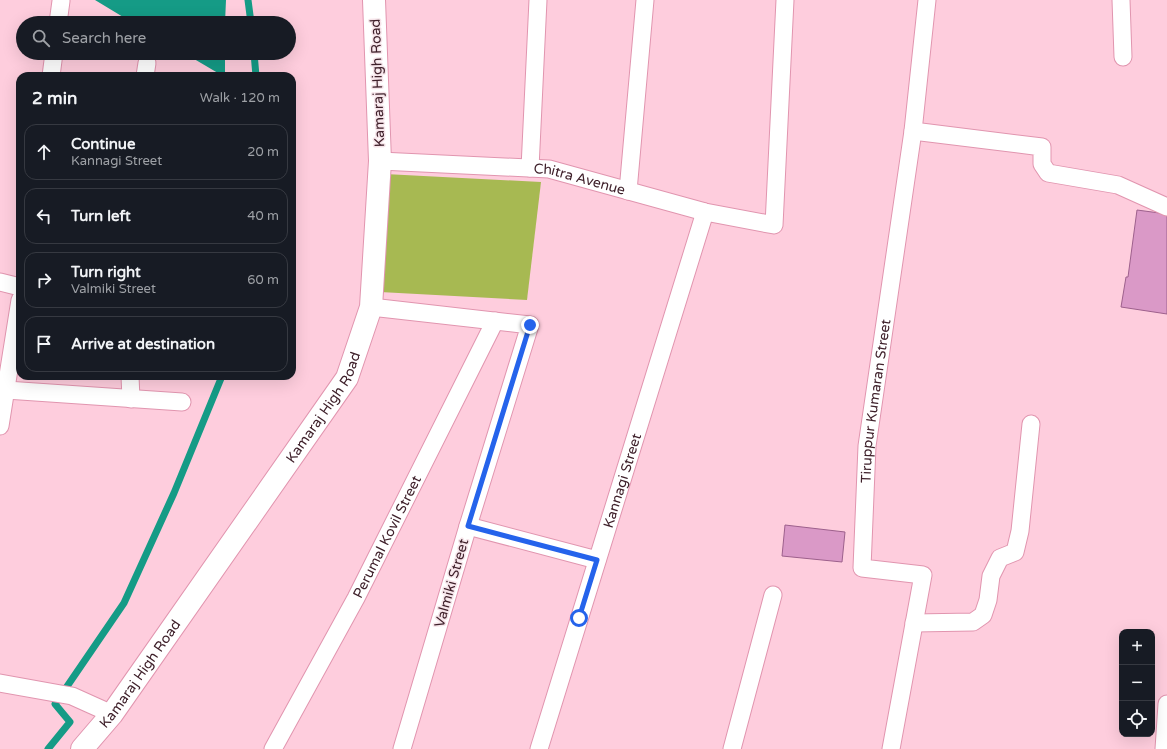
<!DOCTYPE html>
<meta charset="utf-8">
<style>
body{margin:0;font-family:"Varela Round",sans-serif;background:#20242c;color:#f1f3f6}
.controls{position:absolute;right:12px;bottom:12px;display:grid;overflow:hidden;border-radius:8px;box-shadow:0 4px 16px #0002}
.controls button{width:36px;height:36px;display:grid;place-items:center;padding:0;border:0;border-bottom:1px solid #363941;background:#171b24;color:#f1f3f6;font:20px sans-serif}
.stop{position:absolute;width:12px;height:12px;margin:-9px;border:3px solid #2563eb;border-radius:50%;background:#fff}
.stop.end{background:#2563eb;border-color:#fff;box-shadow:0 1px 4px #0008}
.list{margin:0;padding:0;list-style:none}
h2{display:flex;justify-content:space-between;align-items:center;height:52px;margin:0;padding:0 16px;font-size:17px}
h2 small{font-size:13px;font-weight:400;color:#9ea1a6}
.list li{display:grid;grid-template-columns:26px 1fr auto;gap:12px;align-items:center;box-sizing:border-box;height:56px;margin:0 8px 8px;padding:0 8px;border:1px solid #363941;border-radius:12px}
.list b{display:block;font-size:15px;white-space:nowrap}
.list p{margin:0;font-size:13px;white-space:nowrap;color:#9ea1a6}
.list em{font-size:13px;font-style:normal;color:#9ea1a6}
.icon{flex:none;width:22px;height:22px;fill:none;stroke:currentColor;stroke-width:2;stroke-linecap:round;stroke-linejoin:round}
.map{position:relative;flex:none;width:1167px;height:749px;overflow:hidden}
.search{position:absolute;background:#171b24;box-shadow:0 4px 16px #0002;left:16px;top:16px;width:280px;height:44px;display:flex;align-items:center;gap:10px;box-sizing:border-box;padding:0 14px;border-radius:22px;color:#9ea1a6;font-size:15px}
.panel{position:absolute;background:#171b24;box-shadow:0 4px 16px #0002;left:16px;top:72px;width:280px;height:308px;border-radius:12px}
.map>svg:first-child{display:block}
.green{fill:#a7b952}
.water{fill:#159b86}
.lines{fill:none;stroke-linecap:round;stroke-linejoin:round}
.stream{stroke:#159b86;stroke-width:7}
.building{fill:#da99c7;stroke:#9d608c}
.street-casing{stroke:#e195af;stroke-width:19}
.secondary-casing{stroke:#e195af;stroke-width:24}
.street{stroke:#fff;stroke-width:17}
.secondary{stroke:#fff;stroke-width:22}
.route{stroke:#2563eb;stroke-width:5}
.labels{text-anchor:middle;stroke-width:3;stroke-linejoin:round;paint-order:stroke}
.street-label{font-size:14px;fill:#3f212b;stroke:#f6e5ea}
</style>
<div class="map">
<svg width="1167" height="749" viewBox="0 0 1167 749">
<rect width="100%" height="100%" fill="#fecddd"/>
<path class="green" d="M 385,174 L 541,182 L 527,300 L 380,292 Z"/>
<path class="water" d="M 95,0 L 226,0 L 225,23 L 133,23 Z
M 184,53 L 225,53 L 225,76 L 223,76 Z"/>
<g class="lines">
<path class="stream" d="M 248,0 L 251,23
M 254,53 L 256,76
M 48,749 L 70,722 L 55,704 L 124,603 L 174,493 L 222,376"/>
</g>
<path class="building" d="M 1137,210 L 1167,214 L 1167,314 L 1121,307 L 1126,277 L 1128,277 Z
M 785,525 L 845,532 L 842,562 L 782,556 Z"/>
<g class="lines">
<defs>
<g id="street">
<path d="M 1121,0 L 1123,57"/>
<path d="M 58,23 L 61,1"/>
<path d="M 51,76 L 54,53"/>
<path d="M 145,76 L 147,63"/>
<path d="M 913,131 L 1042,147 L 1042,164 L 1048,173 L 1118,185 L 1167,207"/>
<path id="s1" d="M 380,161 L 549,169 L 705,212 L 774,225 L 785,0"/>
<path d="M 530,168 L 538,0"/>
<path d="M 628,191 L 645,0"/>
<path d="M 0,282 L 20,287"/>
<path d="M 371,307 L 530,325 L 468,526 L 402,749"/>
<path d="M 130,376 L 131,399"/>
<path d="M 6,390 L 182,402"/>
<path d="M 0,426 L 20,300"/>
<path d="M 468,526 L 597,560"/>
<path d="M 914,623 L 973,622 L 983,615 L 988,600 L 991,576 L 1000,558 L 1015,552 L 1020,531 L 1031,424"/>
<path d="M 0,683 L 72,696 L 112,714"/>
<path id="s2" d="M 273,749 L 356,598 L 495,321"/>
<path id="s3" d="M 539,749 L 705,212"/>
<path d="M 732,749 L 773,595"/>
<path id="s4" d="M 891,749 L 923,575 L 862,568 L 867,446 L 913,131 L 927,0"/>
<path d="M 1164,749 L 1167,704"/>
</g>
<g id="secondary">
<path id="s5" d="M 82,749 L 112,714 L 347,378 L 371,307 L 380,161 L 374,0"/>
</g>
</defs>
<use href="#street" class="street-casing"/>
<use href="#secondary" class="secondary-casing"/>
<use href="#street" class="street"/>
<use href="#secondary" class="secondary"/>
</g>
<g class="lines">
<path class="route" d="M 530,325 L 468,526 L 597,560 L 579,618"/>
</g>
<g class="labels">
<g class="street-label">
<text transform="translate(377 83) rotate(-92)" y="5">Kamaraj High Road</text>
<text dy="5" stroke="none"><textPath href="#s1" startOffset="201">Chitra Avenue</textPath></text>
<text dy="5" stroke="none"><textPath href="#s4" startOffset="406">Tiruppur Kumaran Street</textPath></text>
<text dy="5" stroke="none"><textPath href="#s5" startOffset="419">Kamaraj High Road</textPath></text>
<text dy="5" stroke="none"><textPath href="#s3" startOffset="281">Kannagi Street</textPath></text>
<text dy="5" stroke="none"><textPath href="#s2" startOffset="241">Perumal Kovil Street</textPath></text>
<text transform="translate(451 583) rotate(-74)" y="5">Valmiki Street</text>
<text dy="5" stroke="none"><textPath href="#s5" startOffset="95">Kamaraj High Road</textPath></text>
</g>
</g>
</svg>
<div class="controls">
<button>+</button>
<button>−</button>
<button><svg class="icon" aria-label="locate" viewBox="0 0 24 24"><circle cx="12" cy="12" r="6"/><path d="M12 2v4M12 18v4M2 12h4M18 12h4"/></svg></button>
</div>
<div class="stop" style="left:579px;top:618px"></div>
<div class="stop end" style="left:530px;top:325px"></div>
<div class="search"><svg class="icon" aria-label="search" viewBox="0 0 24 24"><circle cx="10" cy="10" r="6"/><path d="M15 15l6 6"/></svg>Search here</div>
<section class="panel">
<h2>2 min<small>Walk · 120 m</small></h2>
<ul class="list">
<li><svg class="icon" aria-label="ahead" viewBox="0 0 24 24"><path d="M12 20V5M6 11l6-6 6 6"/></svg><div><b>Continue</b><p>Kannagi Street</p></div><em>20 m</em></li>
<li><svg class="icon" aria-label="left" viewBox="0 0 24 24"><path d="M17 20v-9H6M10 6l-5 5 5 5"/></svg><div><b>Turn left</b></div><em>40 m</em></li>
<li><svg class="icon" aria-label="right" viewBox="0 0 24 24"><path d="M7 20v-9h11M14 6l5 5-5 5"/></svg><div><b>Turn right</b><p>Valmiki Street</p></div><em>60 m</em></li>
<li><svg class="icon" aria-label="arrive" viewBox="0 0 24 24"><path d="M6 21V4h12l-3 4 3 4H6"/></svg><div><b>Arrive at destination</b></div></li>
</ul>
</section>
</div>
